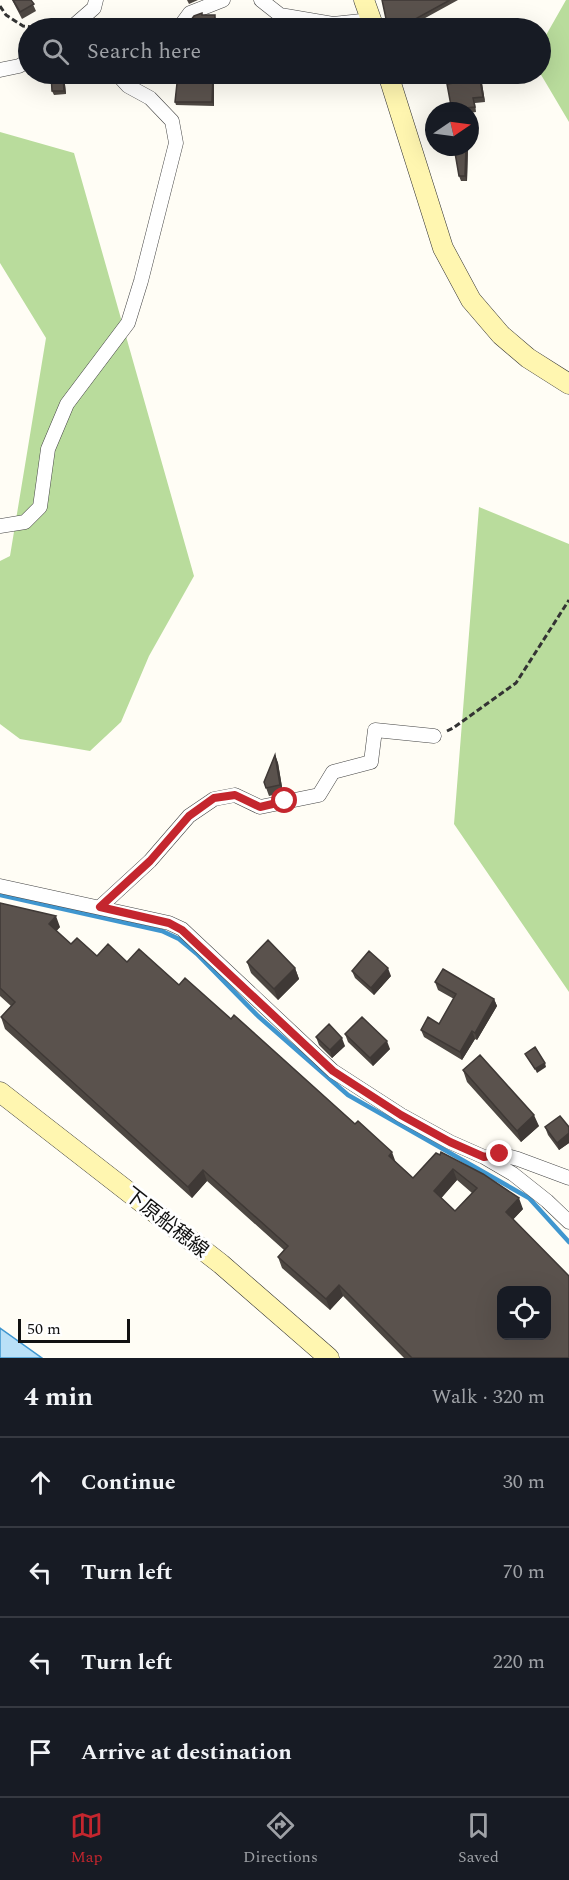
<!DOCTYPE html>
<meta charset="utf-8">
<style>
body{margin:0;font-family:Spectral,"Noto Sans JP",serif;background:#242831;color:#f1f3f6}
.controls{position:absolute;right:18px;bottom:18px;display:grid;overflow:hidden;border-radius:12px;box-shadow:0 6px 24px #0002}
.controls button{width:54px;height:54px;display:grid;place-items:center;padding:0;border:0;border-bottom:2px solid #363941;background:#171b24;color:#f1f3f6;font:30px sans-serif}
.compass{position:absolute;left:425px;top:102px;width:54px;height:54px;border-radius:50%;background:#171b24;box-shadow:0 6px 24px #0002;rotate:77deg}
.scale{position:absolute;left:18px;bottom:15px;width:112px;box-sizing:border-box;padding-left:6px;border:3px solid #111;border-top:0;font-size:16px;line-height:21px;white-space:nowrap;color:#111;-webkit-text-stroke:4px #fff;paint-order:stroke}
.stop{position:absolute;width:18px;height:18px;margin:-14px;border:4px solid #c4262e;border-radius:50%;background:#fff}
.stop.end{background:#c4262e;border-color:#fff;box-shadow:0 2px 6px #0008}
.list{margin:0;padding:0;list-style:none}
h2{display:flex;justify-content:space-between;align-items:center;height:78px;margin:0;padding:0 24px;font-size:26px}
h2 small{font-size:20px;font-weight:400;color:#9ea1a6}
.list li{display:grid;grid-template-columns:39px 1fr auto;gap:18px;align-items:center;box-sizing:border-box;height:90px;padding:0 24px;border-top:2px solid #363941}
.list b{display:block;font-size:22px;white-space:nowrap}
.list em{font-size:20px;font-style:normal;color:#9ea1a6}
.icon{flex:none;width:33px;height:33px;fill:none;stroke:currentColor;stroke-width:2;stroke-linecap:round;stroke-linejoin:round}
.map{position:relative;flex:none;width:569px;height:1358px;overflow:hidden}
.search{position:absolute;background:#171b24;box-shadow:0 6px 24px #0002;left:18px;right:18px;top:18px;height:66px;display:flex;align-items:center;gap:15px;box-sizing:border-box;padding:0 21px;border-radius:33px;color:#9ea1a6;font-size:22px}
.sheet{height:438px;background:#171b24}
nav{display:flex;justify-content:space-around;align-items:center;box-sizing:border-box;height:84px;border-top:2px solid #363941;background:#171b24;font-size:16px;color:#9ea1a6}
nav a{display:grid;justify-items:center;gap:3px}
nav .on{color:#c4262e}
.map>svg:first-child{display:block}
.forest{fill:#b9dc9c}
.water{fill:#b9e0f7;stroke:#3f96cf;stroke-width:1.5}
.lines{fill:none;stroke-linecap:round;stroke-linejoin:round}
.stream{stroke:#3f96cf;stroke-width:4.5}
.street-casing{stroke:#444;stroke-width:15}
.secondary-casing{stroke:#333;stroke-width:21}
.path{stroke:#333;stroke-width:3;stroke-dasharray:6 3;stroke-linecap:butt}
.street{stroke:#fff;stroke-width:14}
.secondary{stroke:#fff6b0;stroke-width:20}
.wall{fill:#4d4742;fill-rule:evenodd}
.shaded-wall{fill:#3f3936}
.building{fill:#5a524d;stroke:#3f3936;stroke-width:1.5;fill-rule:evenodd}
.route{stroke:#c4262e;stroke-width:8}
.labels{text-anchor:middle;stroke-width:6;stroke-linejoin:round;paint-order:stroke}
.street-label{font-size:20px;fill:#111;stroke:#fff}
</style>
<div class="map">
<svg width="569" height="1358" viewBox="0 0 569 1358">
<rect width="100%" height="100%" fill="#fffdf5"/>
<path class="forest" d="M 566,0 L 569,0 L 569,122 L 540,73 L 541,44 Z
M 0,132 L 74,153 L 194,576 L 149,656 L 121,722 L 90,751 L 20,739 L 0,724 L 0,561 L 10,556 L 46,338 L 0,263 Z
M 479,507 L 569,544 L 569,992 L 454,824 Z"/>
<path class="water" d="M 0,1328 L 42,1358 L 0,1358 Z"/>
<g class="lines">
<path class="stream" d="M 0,895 L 162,931 L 179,939 L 197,954 L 258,1016 L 348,1095 L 529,1198 L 569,1242"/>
<defs>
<path id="street" d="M 261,0 L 280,15 L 333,24 L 371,20
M 71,28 L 94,8 L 96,0
M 179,28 L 190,13 L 223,0
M 0,70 L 19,66 L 28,61
M 0,526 L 25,522 L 40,507 L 48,449 L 67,404 L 128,323 L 141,281 L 176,143 L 172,121 L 150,98 L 128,86 L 117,74
M 0,886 L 169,923 L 182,929 L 333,1071 L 401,1115 L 450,1142 L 484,1157 L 513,1174 L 547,1201 L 569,1222
M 100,907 L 150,861 L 189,816 L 214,799 L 235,795 L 260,807 L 319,795 L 333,772 L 371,762 L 375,730 L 434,736
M 484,1157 L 500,1154 L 518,1159 L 569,1178"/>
<path id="secondary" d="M 364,0 L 374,28
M 388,74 L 443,248 L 471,300 L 501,335 L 528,358 L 569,384
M 0,1092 L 221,1264 L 329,1358"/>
</defs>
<use href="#street" class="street-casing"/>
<use href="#secondary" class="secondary-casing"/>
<path class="path" d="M 0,6 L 6,15 L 23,26 L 40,28
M 447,731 L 453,728 L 516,683 L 569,600"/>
<use href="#street" class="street"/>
<use href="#secondary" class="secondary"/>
</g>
<path class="wall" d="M 12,0 L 31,0 L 36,11 L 22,19 Z
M 187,0 L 198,0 L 189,4 Z
M 382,0 L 458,0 L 407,28 L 388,28 Z
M 178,74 L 214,74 L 214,106 L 176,105 L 175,102 Z
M 466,74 L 519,74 L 519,76 L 481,77 L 485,102 L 475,103 L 476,112 L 470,113 L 470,111 L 452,111 L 466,81 Z
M 64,75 L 66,94 L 54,95 L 52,91 Z
M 454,147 L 468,147 L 467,181 L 461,181 L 459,176 Z
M 275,755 L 278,763 L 283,793 L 269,796 L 264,782 Z
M 0,903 L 60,927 L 56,931 L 71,944 L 97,956 L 127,962 L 179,985 L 231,1019 L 396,1162 L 413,1178 L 436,1153 L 523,1209 L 513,1219 L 569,1358 L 404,1358 L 343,1296 L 330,1310 L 282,1268 L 278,1257 L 284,1250 L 207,1181 L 192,1198 L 5,1029 L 1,1017 L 11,1006 L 0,996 ZM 457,1180 L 472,1193 L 455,1211 L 441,1198 Z
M 247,962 L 295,968 L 299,979 L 278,1000 L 251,973 Z
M 352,971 L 391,976 L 374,995 L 355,978 Z
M 435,982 L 494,999 L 497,1006 L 477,1040 L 475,1039 L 462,1060 L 424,1037 L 421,1030 L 439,1024 L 454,999 L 438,990 Z
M 345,1034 L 390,1049 L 373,1066 L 348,1042 Z
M 316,1037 L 345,1046 L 332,1058 L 319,1045 Z
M 463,1070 L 539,1126 L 521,1142 L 467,1082 Z
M 545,1127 L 569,1127 L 569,1143 L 559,1150 L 548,1135 Z"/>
<path class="shaded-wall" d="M 215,15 L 216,19 L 216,28 L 214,28 Z
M 63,74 L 64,75 L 66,94 L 64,91 Z
M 213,74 L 214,74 L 214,106 L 212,102 Z
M 479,74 L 481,77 L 485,102 L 483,97 Z
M 466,147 L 468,147 L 467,181 L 465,176 Z
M 275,755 L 278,763 L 283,793 L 280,785 Z
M 56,916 L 60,927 L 53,935 L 49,924 Z
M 295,968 L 299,979 L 278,1000 L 274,989 Z
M 388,968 L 391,976 L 374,995 L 371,988 Z
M 494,999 L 497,1006 L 477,1040 L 475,1033 Z
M 472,1031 L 475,1039 L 462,1060 L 460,1052 Z
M 342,1038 L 345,1046 L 332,1058 L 330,1050 Z
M 387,1041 L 390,1049 L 373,1066 L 370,1058 Z
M 545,1063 L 546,1067 L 537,1073 L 535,1069 Z
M 534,1115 L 539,1126 L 521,1142 L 517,1131 Z
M 569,1133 L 569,1143 L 559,1150 L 557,1143 Z
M 392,1152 L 396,1163 L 389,1156 Z
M 453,1169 L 457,1180 L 438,1202 L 434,1191 Z
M 203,1170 L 207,1181 L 192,1198 L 188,1187 Z
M 519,1198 L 523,1209 L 510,1223 L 506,1212 Z
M 339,1285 L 343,1296 L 330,1310 L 326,1299 Z"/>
<path class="building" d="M 13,0 L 31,0 L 34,4 L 20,12 Z
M 382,0 L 450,0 L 399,28 L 388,28 Z
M 202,13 L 202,15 L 215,15 L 214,28 L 185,28 L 194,16 Z
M 311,19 L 324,21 L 325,28 L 290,28 L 289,22 Z
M 51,74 L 63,74 L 64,91 L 52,91 Z
M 178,74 L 213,74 L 212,102 L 175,102 Z
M 466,74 L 479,74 L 483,97 L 473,98 L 475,107 L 466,108 L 466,111 L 452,111 L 447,84 L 466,81 Z
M 454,147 L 466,147 L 465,176 L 459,176 Z
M 275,755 L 280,785 L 266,788 L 264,782 Z
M 0,903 L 56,916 L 49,924 L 71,944 L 77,938 L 97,956 L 108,944 L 127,962 L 139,949 L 179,985 L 185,978 L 231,1019 L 234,1015 L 355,1124 L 358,1121 L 392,1152 L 389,1156 L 413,1178 L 436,1153 L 440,1155 L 441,1152 L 483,1174 L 519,1198 L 506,1212 L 569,1276 L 569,1358 L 412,1358 L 339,1285 L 326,1299 L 278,1257 L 288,1246 L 203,1170 L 188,1187 L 1,1017 L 15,1002 L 0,988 ZM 453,1169 L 477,1188 L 455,1211 L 434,1191 ZM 501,1290 L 546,1290 L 546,1335 L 501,1335 Z
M 268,940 L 295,968 L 274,989 L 247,962 Z
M 369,951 L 388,968 L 371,988 L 352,971 Z
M 443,969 L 494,999 L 475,1033 L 472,1031 L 460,1052 L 421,1030 L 428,1017 L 439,1024 L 456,994 L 435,982 Z
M 362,1017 L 387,1041 L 370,1058 L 345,1034 Z
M 329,1024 L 342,1038 L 330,1050 L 316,1037 Z
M 535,1047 L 545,1063 L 535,1069 L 525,1054 Z
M 480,1055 L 534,1115 L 517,1131 L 463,1070 Z
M 560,1116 L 569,1127 L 569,1133 L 557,1143 L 545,1127 Z"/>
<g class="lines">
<path class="route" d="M 285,801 L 260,807 L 235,795 L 214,798 L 189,816 L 150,861 L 100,907 L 169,923 L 182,930 L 333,1071 L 401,1115 L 450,1142 L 484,1157 L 500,1154"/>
</g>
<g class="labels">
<g class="street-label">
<text transform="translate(167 1222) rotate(38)" y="7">下原船穂線</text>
</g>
</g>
</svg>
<div class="controls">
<button><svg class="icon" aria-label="locate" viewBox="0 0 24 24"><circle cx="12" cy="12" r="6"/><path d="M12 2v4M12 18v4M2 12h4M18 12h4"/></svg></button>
</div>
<svg class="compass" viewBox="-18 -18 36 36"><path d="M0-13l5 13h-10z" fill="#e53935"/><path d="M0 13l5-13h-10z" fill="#9ea1a6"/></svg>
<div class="scale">50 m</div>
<div class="stop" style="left:285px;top:801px"></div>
<div class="stop end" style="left:500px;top:1154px"></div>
<div class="search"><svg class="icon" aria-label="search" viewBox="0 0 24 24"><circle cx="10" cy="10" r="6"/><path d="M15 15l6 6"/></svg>Search here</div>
</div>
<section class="sheet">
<h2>4 min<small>Walk · 320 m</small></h2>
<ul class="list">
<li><svg class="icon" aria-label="ahead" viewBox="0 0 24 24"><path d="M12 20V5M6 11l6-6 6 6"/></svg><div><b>Continue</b></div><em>30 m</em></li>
<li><svg class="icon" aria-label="left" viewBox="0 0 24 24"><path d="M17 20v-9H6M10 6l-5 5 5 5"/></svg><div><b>Turn left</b></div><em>70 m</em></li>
<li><svg class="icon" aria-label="left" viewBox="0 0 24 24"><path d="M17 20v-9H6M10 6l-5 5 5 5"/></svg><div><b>Turn left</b></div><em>220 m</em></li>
<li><svg class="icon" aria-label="arrive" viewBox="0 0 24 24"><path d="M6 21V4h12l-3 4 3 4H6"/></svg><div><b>Arrive at destination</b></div></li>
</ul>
</section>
<nav>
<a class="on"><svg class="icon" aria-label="map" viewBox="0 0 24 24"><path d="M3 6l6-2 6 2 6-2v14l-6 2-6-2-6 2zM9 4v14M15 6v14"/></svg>Map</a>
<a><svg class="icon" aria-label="directions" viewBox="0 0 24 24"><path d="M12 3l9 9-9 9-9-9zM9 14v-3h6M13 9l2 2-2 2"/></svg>Directions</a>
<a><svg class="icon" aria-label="saved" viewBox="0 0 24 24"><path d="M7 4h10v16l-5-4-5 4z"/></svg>Saved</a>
</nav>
